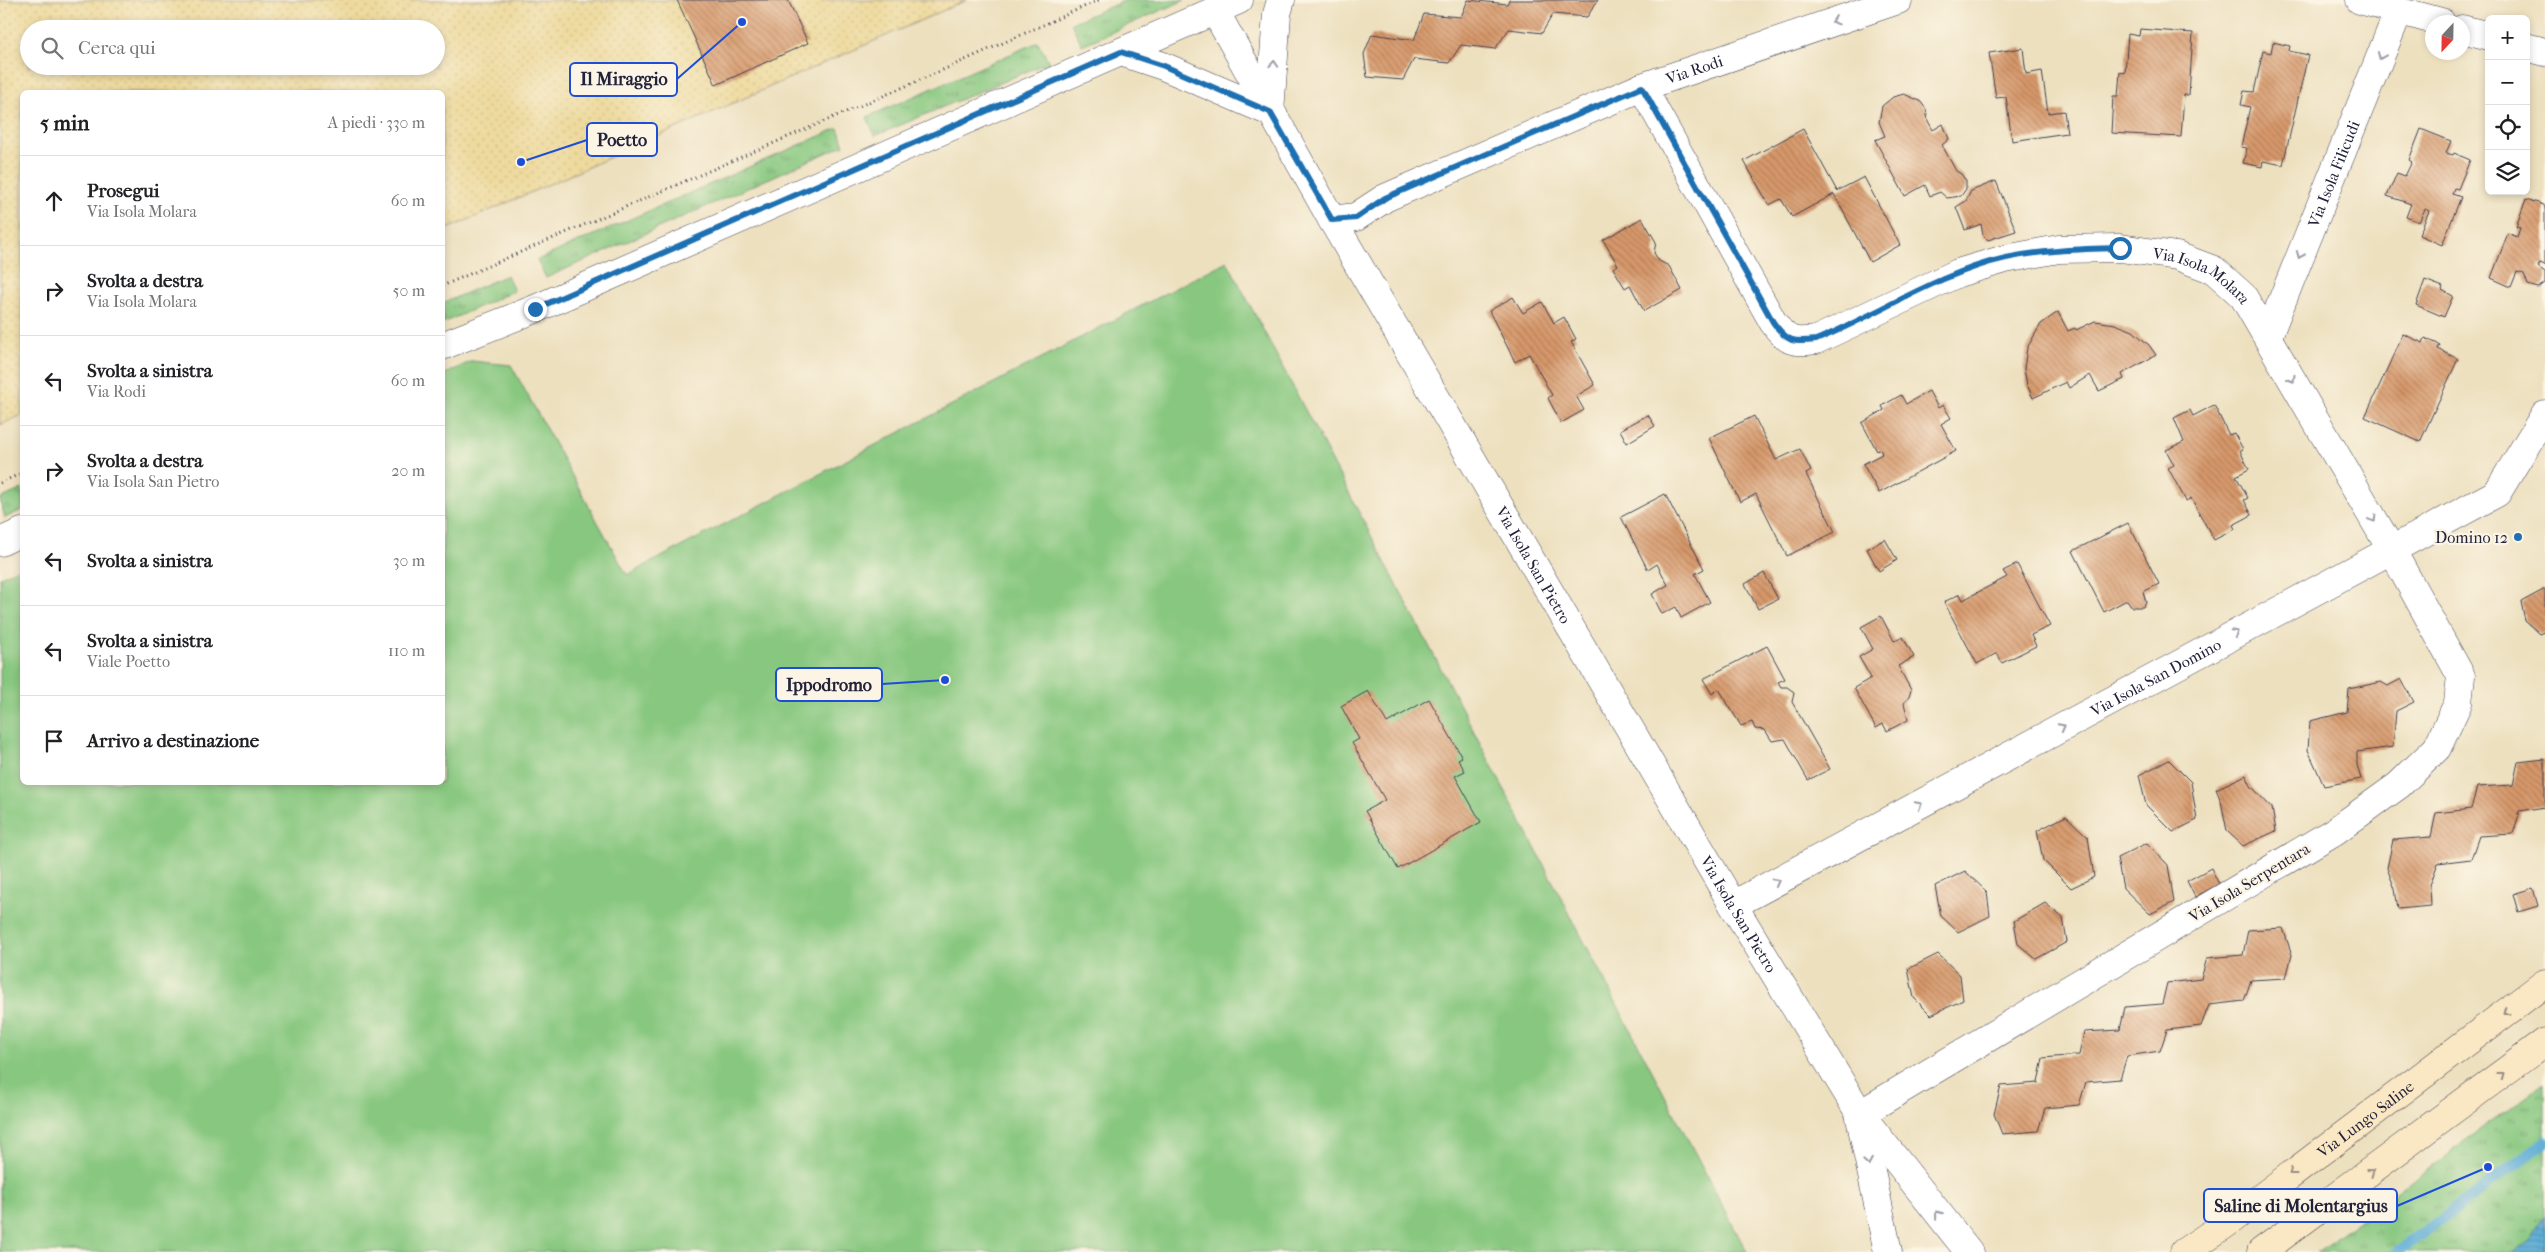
<!DOCTYPE html>
<html lang="it">
<meta charset="utf-8">
<style>
body{margin:0;font-family:"IM FELL French Canon",serif;background:#f6f6f6;color:#202124}
.controls{position:absolute;right:15px;top:15px;display:grid;overflow:hidden;border-radius:8px;box-shadow:0 2px 8px #0003}
.controls button{width:45px;height:45px;display:grid;place-items:center;padding:0;border:0;border-bottom:1px solid #e0e0e0;background:#fff;color:#202124;font:25px sans-serif}
.compass{position:absolute;left:2425px;top:15px;width:45px;height:45px;border-radius:50%;background:#fff;box-shadow:0 2px 8px #0003;rotate:202deg}
.stop{position:absolute;width:15px;height:15px;margin:-11px;border:4px solid #1f6fb2;border-radius:50%;background:#fff}
.stop.end{background:#1f6fb2;border-color:#fff;box-shadow:0 1px 5px #0008}
.list{margin:0;padding:0;list-style:none}
h2{display:flex;justify-content:space-between;align-items:center;height:65px;margin:0;padding:0 20px;font-size:21px}
h2 small{font-size:16px;font-weight:400;color:#757577}
.list li{display:grid;grid-template-columns:32px 1fr auto;gap:15px;align-items:center;box-sizing:border-box;height:90px;padding:0 20px;border-top:1px solid #e0e0e0}
.list b{display:block;font-size:19px;white-space:nowrap}
.list p{margin:0;font-size:16px;white-space:nowrap;color:#757577}
.list em{font-size:16px;font-style:normal;color:#757577}
.icon{flex:none;width:28px;height:28px;fill:none;stroke:currentColor;stroke-width:2;stroke-linecap:round;stroke-linejoin:round}
.map{position:relative;flex:none;width:2545px;height:1252px;overflow:hidden}
.search{position:absolute;background:#fff;box-shadow:0 2px 8px #0003;left:20px;top:20px;width:425px;height:55px;display:flex;align-items:center;gap:12px;box-sizing:border-box;padding:0 18px;border-radius:28px;color:#757577;font-size:19px}
.panel{position:absolute;background:#fff;box-shadow:0 2px 8px #0003;left:20px;top:90px;width:425px;height:695px;border-radius:8px}
.map>svg:first-child{display:block}
.grass{fill:url(#grass-tufts);stroke:#54745d}
.sand{fill:url(#sand-dots);stroke:#887e6c;fill-rule:evenodd}
.pitch{fill:#87c77f;stroke:#54745d}
.water{fill:url(#water-rules);stroke:#3f6788}
.lines{fill:none;stroke-linecap:round;stroke-linejoin:round}
.stream{stroke:#5cacd6;stroke-width:11}
.building{fill:url(#building-back-hatch)}
.minor-casing{stroke:#403e4f;stroke-width:29}
.secondary-casing{stroke:#403e4f;stroke-width:29}
.path{stroke:#403e4f;stroke-width:3;stroke-dasharray:1 4;stroke-linecap:butt}
.minor{stroke:#fff;stroke-width:28}
.secondary{stroke:#fae7c3;stroke-width:28}
.oneway{stroke:#9c9ca7}
.oneway2{stroke:#998e86}
.route{stroke:#1f6fb2;stroke-width:6}
.poi-dot{fill:#1f6fb2;stroke:#fcf5e5;stroke-width:2}
.labels{text-anchor:middle;stroke-width:4.5;stroke-linejoin:round;paint-order:stroke}
.street-label{font-size:16px;fill:#22223b;stroke:#fcf5e5}
.poi-label{font-size:16px;fill:#22223b;stroke:#fcf5e5;text-anchor:end}
.leader{fill:none;stroke:#1d4ed8;stroke-width:2}
.callout-dot{fill:#1d4ed8;stroke:#fcf5e5;stroke-width:2}
.callout{fill:#fcf5e5;stroke:#1d4ed8;stroke-width:2}
.callout-label{font-size:18px;text-anchor:middle;font-weight:bold;fill:#22223b}
</style>
<div class="map">
<svg width="2545" height="1252" viewBox="0 0 2545 1252">
<defs>
<pattern id="grass-tufts" width="24" height="20" patternUnits="userSpaceOnUse" patternTransform="scale(1.25)"><rect width="24" height="20" fill="#87c77f"/><path d="M3 7l-1-3M5 7V3M7 7l1-3M15 17l-1-3M17 17v-4M19 17l1-3" fill="none" stroke="#6ea169"/></pattern>
<pattern id="sand-dots" width="8" height="8" patternUnits="userSpaceOnUse" patternTransform="scale(1.25)"><rect width="8" height="8" fill="#eeda9e"/><path d="M2 2h.1M6 6h.1" fill="none" stroke="#ccbb89" stroke-width="1.8" stroke-linecap="round"/></pattern>
<pattern id="water-rules" width="6" height="5" patternUnits="userSpaceOnUse" patternTransform="scale(1.25)"><rect width="6" height="5" fill="#5cacd6"/><path d="M0 2.5h6" fill="none" stroke="#4c8caf"/></pattern>
<pattern id="building-back-hatch" width="6" height="6" patternUnits="userSpaceOnUse" patternTransform="scale(1.25)"><rect width="6" height="6" fill="#d7986a"/><path d="M-1 5l2 2M0 0l6 6M5-1l2 2" fill="none" stroke="#ae7c58"/></pattern>
</defs>
<rect width="100%" height="100%" fill="#fcf5e5"/>
<filter id="ink" filterUnits="userSpaceOnUse"><feTurbulence type="fractalNoise" baseFrequency=".02" numOctaves="2"/><feDisplacementMap in="SourceGraphic" scale="10" xChannelSelector="R" yChannelSelector="G"/><feConvolveMatrix kernelMatrix="1 2 1 2 8 2 1 2 1" color-interpolation-filters="sRGB"/></filter>
<filter id="wash" filterUnits="userSpaceOnUse"><feTurbulence type="fractalNoise" baseFrequency=".0096" numOctaves="4" result="noise"/><feDisplacementMap in="SourceGraphic" scale="20" xChannelSelector="R" yChannelSelector="G"/><feGaussianBlur stdDeviation="1.12" result="paint"/><feColorMatrix in="noise" values="0 0 0 0 0 0 0 0 0 0 0 0 0 0 0 0 0 1.4 0 .05"/><feComposite in="paint" operator="in"/></filter>
<g filter="url(#wash)">
<rect width="100%" height="100%" fill="#ede0bf"/>
<path class="grass" d="M 1126,0 L 1185,0 L 1082,45 L 1071,23 Z
M 1038,42 L 1049,62 L 875,136 L 867,117 Z
M 838,128 L 844,145 L 546,278 L 537,260 Z
M 507,275 L 514,291 L 443,323 L 443,303 Z
M 22,489 L 22,510 L 5,518 L 0,499 Z
M 2545,1082 L 2545,1252 L 2317,1252 Z"/>
<path class="sand" d="M 0,0 L 967,0 L 443,231 L 442,92 L 22,92 L 22,415 L 0,425 ZM 29,29 L 436,29 L 436,66 L 29,66 Z"/>
<path class="pitch" d="M 1227,261 L 1747,1252 L 0,1252 L 0,577 L 22,567 L 22,782 L 442,782 L 443,375 L 472,361 L 511,365 L 627,575 Z"/>
<path class="water" d="M 2545,1216 L 2545,1252 L 2513,1252 L 2531,1240 Z"/>
<g class="lines">
<path class="stream" d="M 2397,1252 L 2545,1142"/>
</g>
<g id="blocks">
<path class="building" d="M 677,0 L 788,0 L 808,43 L 716,85 Z
M 1468,0 L 1507,4 L 1509,0 L 1598,0 L 1587,17 L 1553,14 L 1542,33 L 1509,29 L 1495,49 L 1461,45 L 1449,63 L 1414,59 L 1403,80 L 1367,77 L 1364,54 L 1372,34 L 1414,40 L 1424,14 L 1461,17 Z
M 2140,29 L 2193,33 L 2189,95 L 2184,95 L 2181,137 L 2111,133 L 2113,96 L 2118,96 L 2120,72 L 2125,73 L 2128,34 L 2139,36 Z
M 2273,42 L 2290,46 L 2289,51 L 2308,55 L 2283,165 L 2263,161 L 2262,167 L 2243,163 L 2247,148 L 2241,147 L 2250,107 L 2241,105 L 2244,91 L 2254,92 L 2263,51 L 2271,53 Z
M 2023,48 L 2026,74 L 2042,71 L 2048,113 L 2064,111 L 2067,133 L 2012,141 L 2006,97 L 1996,98 L 1989,53 Z
M 1904,94 L 1920,101 L 1926,109 L 1928,121 L 1933,130 L 1943,124 L 1949,139 L 1942,145 L 1956,171 L 1961,174 L 1966,181 L 1966,189 L 1961,196 L 1947,198 L 1940,192 L 1930,196 L 1925,185 L 1905,196 L 1875,140 L 1885,136 L 1879,122 L 1882,106 L 1893,97 Z
M 1803,129 L 1837,191 L 1864,177 L 1900,245 L 1870,262 L 1834,194 L 1792,217 L 1781,199 L 1769,205 L 1744,161 Z
M 2421,129 L 2451,141 L 2446,153 L 2453,155 L 2454,153 L 2470,160 L 2458,189 L 2454,188 L 2452,194 L 2461,197 L 2442,245 L 2419,235 L 2429,211 L 2425,209 L 2419,222 L 2406,217 L 2411,204 L 2387,196 L 2397,173 L 2405,176 L 2412,162 L 2409,160 Z
M 1996,181 L 2016,231 L 1988,240 L 1983,235 L 1981,224 L 1965,230 L 1956,207 L 1966,201 L 1971,191 Z
M 2526,199 L 2544,205 L 2545,209 L 2545,265 L 2540,263 L 2538,267 L 2545,272 L 2545,283 L 2538,288 L 2528,285 L 2524,274 L 2517,272 L 2511,287 L 2491,278 L 2508,233 L 2517,237 L 2520,228 L 2516,227 Z
M 1642,218 L 1656,242 L 1654,253 L 1659,261 L 1669,266 L 1682,290 L 1644,311 L 1630,285 L 1625,288 L 1613,268 L 1618,265 L 1603,240 Z
M 2425,280 L 2443,287 L 2442,290 L 2453,296 L 2444,317 L 2416,305 Z
M 1513,297 L 1523,313 L 1542,302 L 1554,323 L 1564,317 L 1576,339 L 1571,342 L 1595,385 L 1576,396 L 1584,410 L 1561,423 L 1548,398 L 1552,395 L 1529,354 L 1515,362 L 1489,311 Z
M 2058,312 L 2068,331 L 2075,328 L 2076,330 L 2095,321 L 2115,324 L 2133,331 L 2149,345 L 2156,355 L 2122,374 L 2124,379 L 2099,391 L 2090,375 L 2069,388 L 2066,382 L 2033,398 L 2027,385 L 2024,369 L 2027,348 L 2041,324 Z
M 2403,334 L 2423,343 L 2425,338 L 2440,345 L 2438,349 L 2458,359 L 2420,442 L 2365,417 Z
M 1929,391 L 1938,408 L 1943,405 L 1951,418 L 1941,424 L 1956,451 L 1879,493 L 1863,464 L 1882,454 L 1880,449 L 1877,451 L 1862,423 L 1884,410 L 1882,406 L 1901,395 L 1906,404 Z
M 2214,405 L 2229,435 L 2234,433 L 2243,449 L 2240,451 L 2249,469 L 2236,476 L 2248,498 L 2244,500 L 2252,515 L 2233,525 L 2235,529 L 2214,540 L 2191,498 L 2186,501 L 2168,468 L 2174,465 L 2166,450 L 2184,442 L 2174,418 L 2190,410 L 2193,416 Z
M 1648,415 L 1655,426 L 1627,443 L 1620,430 Z
M 1754,416 L 1776,460 L 1800,449 L 1811,471 L 1806,474 L 1835,532 L 1787,556 L 1756,494 L 1740,502 L 1709,438 Z
M 1665,494 L 1704,569 L 1695,574 L 1710,602 L 1681,618 L 1676,607 L 1662,614 L 1652,594 L 1668,585 L 1657,564 L 1648,570 L 1621,517 Z
M 2128,523 L 2159,584 L 2143,592 L 2146,602 L 2143,607 L 2132,607 L 2127,600 L 2104,612 L 2073,551 Z
M 1885,539 L 1897,560 L 1879,571 L 1867,549 Z
M 2017,564 L 2050,626 L 2031,635 L 2036,646 L 2002,663 L 1997,653 L 1977,664 L 1944,602 L 1960,594 L 1963,600 L 2007,577 L 2003,571 Z
M 1764,573 L 1778,599 L 1758,609 L 1745,584 Z
M 2545,589 L 2545,632 L 2540,634 L 2525,620 L 2521,602 Z
M 1881,616 L 1894,641 L 1903,637 L 1914,657 L 1898,666 L 1911,690 L 1909,697 L 1904,703 L 1908,720 L 1887,731 L 1883,724 L 1876,728 L 1854,688 L 1871,678 L 1859,657 L 1873,649 L 1861,627 Z
M 1767,646 L 1785,679 L 1778,682 L 1781,687 L 1787,687 L 1794,692 L 1792,702 L 1830,769 L 1808,780 L 1785,739 L 1772,741 L 1765,730 L 1755,729 L 1752,722 L 1741,726 L 1719,689 L 1712,694 L 1703,679 Z
M 2401,679 L 2414,702 L 2396,711 L 2393,747 L 2357,752 L 2357,765 L 2361,779 L 2324,786 L 2308,750 L 2310,721 L 2347,712 L 2349,689 L 2381,682 L 2388,686 Z
M 1368,691 L 1387,723 L 1429,699 L 1462,757 L 1458,759 L 1465,771 L 1455,776 L 1481,822 L 1398,869 L 1365,811 L 1385,800 L 1352,743 L 1359,739 L 1341,706 Z
M 2545,759 L 2545,807 L 2520,811 L 2513,834 L 2479,836 L 2471,859 L 2438,863 L 2430,885 L 2431,906 L 2398,909 L 2395,889 L 2387,868 L 2393,840 L 2431,837 L 2436,813 L 2471,809 L 2477,787 L 2513,785 L 2518,762 Z
M 2169,760 L 2191,782 L 2197,820 L 2173,832 L 2146,805 L 2139,775 Z
M 2246,775 L 2251,786 L 2272,808 L 2276,831 L 2243,846 L 2227,831 L 2221,801 L 2216,789 Z
M 2066,816 L 2088,837 L 2094,877 L 2071,888 L 2043,860 L 2037,831 Z
M 2147,843 L 2168,865 L 2174,902 L 2150,914 L 2123,888 L 2117,858 Z
M 2211,868 L 2219,884 L 2195,897 L 2187,881 Z
M 1965,871 L 1987,892 L 1990,916 L 1958,932 L 1941,916 L 1935,886 Z
M 2533,888 L 2538,906 L 2518,912 L 2513,894 Z
M 2045,903 L 2063,918 L 2067,942 L 2036,959 L 2018,944 L 2014,921 Z
M 2283,928 L 2292,955 L 2286,978 L 2251,980 L 2244,1001 L 2209,1005 L 2201,1026 L 2167,1030 L 2160,1051 L 2127,1056 L 2120,1079 L 2086,1082 L 2079,1105 L 2045,1108 L 2038,1131 L 2002,1134 L 1994,1114 L 2001,1086 L 2038,1083 L 2043,1058 L 2079,1055 L 2084,1032 L 2120,1030 L 2125,1007 L 2162,1004 L 2167,983 L 2201,979 L 2207,958 L 2243,955 L 2248,930 Z
M 1938,954 L 1960,975 L 1963,1000 L 1931,1015 L 1914,998 L 1908,969 Z"/>
</g>
</g>
<g filter="url(#ink)">
<use href="#blocks" fill-opacity="0" stroke="#403e4f" stroke-width="1"/>
<g class="lines">
<defs>
<g id="minor">
<path d="M 2360,0 L 2441,22"/>
<path id="s1" d="M 1215,11 L 1332,220 L 1733,905 L 1860,1114 L 1969,1252"/>
<path d="M 2462,29 L 2489,36"/>
<path d="M 2526,47 L 2545,52"/>
<path d="M 1121,52 L 1163,66 L 1270,112"/>
<path id="s2" d="M 1642,87 L 1773,322 C 1787,342 1793,343 1816,340 L 1958,273 L 2005,259 L 2059,249 L 2120,248 L 2177,256 L 2214,270 L 2243,296 L 2391,549 L 2461,676 L 2458,703 L 2437,748 L 2399,785 L 2335,831 L 1860,1114"/>
<path d="M 1270,112 L 1277,14 L 1281,0"/>
<path id="s3" d="M 1332,220 L 1356,217 L 1385,198 L 1642,87 L 1898,0"/>
<path id="s4" d="M 2268,336 L 2399,10"/>
<path d="M 442,346 L 535,309 L 1239,0"/>
<path d="M 0,542 L 22,532"/>
<path id="s5" d="M 1733,905 L 2497,493 L 2545,414"/>
<path d="M 1860,1118 L 1888,1252"/>
</g>
<g id="secondary">
<path id="s6" d="M 2184,1252 L 2226,1224 L 2545,983"/>
<path d="M 2261,1252 L 2545,1042"/>
</g>
</defs>
<use href="#minor" class="minor-casing"/>
<use href="#secondary" class="secondary-casing"/>
<path class="path" d="M 442,286 L 927,77 L 1099,0
M 0,483 L 22,473"/>
<use href="#minor" class="minor"/>
<use href="#secondary" class="secondary"/>
</g>
<defs><path id="oneway-chevron" d="M-2-3.5L2.5 0L-2 3.5" fill="none" stroke-width="1.6" stroke-linecap="round" stroke-linejoin="round" transform="scale(1.25)"/></defs>
<g class="oneway">
<use href="#oneway-chevron" transform="translate(1835 21) rotate(161)"/>
<use href="#oneway-chevron" transform="translate(2381 56) rotate(112)"/>
<use href="#oneway-chevron" transform="translate(1274 64) rotate(-86)"/>
<use href="#oneway-chevron" transform="translate(2300 255) rotate(112)"/>
<use href="#oneway-chevron" transform="translate(2292 379) rotate(60)"/>
<use href="#oneway-chevron" transform="translate(2373 519) rotate(59)"/>
<use href="#oneway-chevron" transform="translate(2235 633) rotate(-28)"/>
<use href="#oneway-chevron" transform="translate(2062 727) rotate(-28)"/>
<use href="#oneway-chevron" transform="translate(1919 805) rotate(-28)"/>
<use href="#oneway-chevron" transform="translate(1776 882) rotate(-28)"/>
<use href="#oneway-chevron" transform="translate(1868 1162) rotate(80)"/>
<use href="#oneway-chevron" transform="translate(1938 1214) rotate(-128)"/>
</g>
<g class="oneway2">
<use href="#oneway-chevron" transform="translate(2506 1012) rotate(143)"/>
<use href="#oneway-chevron" transform="translate(2501 1075) rotate(-37)"/>
<use href="#oneway-chevron" transform="translate(2292 1172) rotate(143)"/>
<use href="#oneway-chevron" transform="translate(2371 1172) rotate(-36)"/>
</g>
</g>
<g class="lines" filter="url(#ink)">
<path class="route" d="M 535,309 L 1121,52 L 1164,66 L 1270,112 L 1332,220 L 1356,218 L 1385,198 L 1642,87 L 1773,322 C 1787,342 1793,343 1816,340 C 1879,314 1939,273 2006,258 C 2044,250 2081,249 2120,248"/>
</g>
<circle class="poi-dot" cx="2518" cy="537" r="5"/>
<g class="labels">
<g class="street-label">
<text dy="6" stroke="none"><textPath href="#s3" startOffset="394">Via Rodi</textPath></text>
<text dy="6" stroke="none"><textPath href="#s4" startOffset="175">Via Isola Filicudi</textPath></text>
<text dy="6" stroke="none"><textPath href="#s2" startOffset="730">Via Isola Molara</textPath></text>
<text dy="6" stroke="none"><textPath href="#s1" startOffset="639">Via Isola San Pietro</textPath></text>
<text dy="6" stroke="none"><textPath href="#s5" startOffset="480">Via Isola San Domino</textPath></text>
<text transform="translate(2249 882) rotate(-31)" y="6">Via Isola Serpentara</text>
<text dy="6" stroke="none"><textPath href="#s1" startOffset="1044">Via Isola San Pietro</textPath></text>
<text dy="6" stroke="none"><textPath href="#s6" startOffset="225">Via Lungo Saline</textPath></text>
</g>
<g class="poi-label">
<text x="2508" y="543">Domino 12</text>
</g>
</g>
<path class="leader" d="M742 22L677 79M521 162L587 140M945 680L882 684M2488 1167L2397 1206"/>
<g class="callout-dot">
<circle cx="742" cy="22" r="5"/>
<circle cx="521" cy="162" r="5"/>
<circle cx="945" cy="680" r="5"/>
<circle cx="2488" cy="1167" r="5"/>
</g>
<g class="callout">
<rect x="570" y="63" width="107" height="33" rx="5"/>
<rect x="587" y="123" width="70" height="33" rx="5"/>
<rect x="776" y="668" width="106" height="33" rx="5"/>
<rect x="2204" y="1189" width="193" height="33" rx="5"/>
</g>
<g class="callout-label">
<text x="624" y="85">Il Miraggio</text>
<text x="622" y="146">Poetto</text>
<text x="829" y="691">Ippodromo</text>
<text x="2301" y="1212">Saline di Molentargius</text>
</g>
</svg>
<div class="controls">
<button>+</button>
<button>−</button>
<button><svg class="icon" aria-label="locate" viewBox="0 0 24 24"><circle cx="12" cy="12" r="6"/><path d="M12 2v4M12 18v4M2 12h4M18 12h4"/></svg></button>
<button><svg class="icon" aria-label="layers" viewBox="0 0 24 24"><path d="M12 4l9 5-9 5-9-5zM3 14l9 5 9-5"/></svg></button>
</div>
<svg class="compass" viewBox="-18 -18 36 36"><path d="M0-13l5 13h-10z" fill="#e53935"/><path d="M0 13l5-13h-10z" fill="#757577"/></svg>
<div class="stop" style="left:2120px;top:248px"></div>
<div class="stop end" style="left:535px;top:309px"></div>
<div class="search"><svg class="icon" aria-label="search" viewBox="0 0 24 24"><circle cx="10" cy="10" r="6"/><path d="M15 15l6 6"/></svg>Cerca qui</div>
<section class="panel">
<h2>5 min<small>A piedi · 330 m</small></h2>
<ul class="list">
<li><svg class="icon" aria-label="ahead" viewBox="0 0 24 24"><path d="M12 20V5M6 11l6-6 6 6"/></svg><div><b>Prosegui</b><p>Via Isola Molara</p></div><em>60 m</em></li>
<li><svg class="icon" aria-label="right" viewBox="0 0 24 24"><path d="M7 20v-9h11M14 6l5 5-5 5"/></svg><div><b>Svolta a destra</b><p>Via Isola Molara</p></div><em>50 m</em></li>
<li><svg class="icon" aria-label="left" viewBox="0 0 24 24"><path d="M17 20v-9H6M10 6l-5 5 5 5"/></svg><div><b>Svolta a sinistra</b><p>Via Rodi</p></div><em>60 m</em></li>
<li><svg class="icon" aria-label="right" viewBox="0 0 24 24"><path d="M7 20v-9h11M14 6l5 5-5 5"/></svg><div><b>Svolta a destra</b><p>Via Isola San Pietro</p></div><em>20 m</em></li>
<li><svg class="icon" aria-label="left" viewBox="0 0 24 24"><path d="M17 20v-9H6M10 6l-5 5 5 5"/></svg><div><b>Svolta a sinistra</b></div><em>30 m</em></li>
<li><svg class="icon" aria-label="left" viewBox="0 0 24 24"><path d="M17 20v-9H6M10 6l-5 5 5 5"/></svg><div><b>Svolta a sinistra</b><p>Viale Poetto</p></div><em>110 m</em></li>
<li><svg class="icon" aria-label="arrive" viewBox="0 0 24 24"><path d="M6 21V4h12l-3 4 3 4H6"/></svg><div><b>Arrivo a destinazione</b></div></li>
</ul>
</section>
</div>
